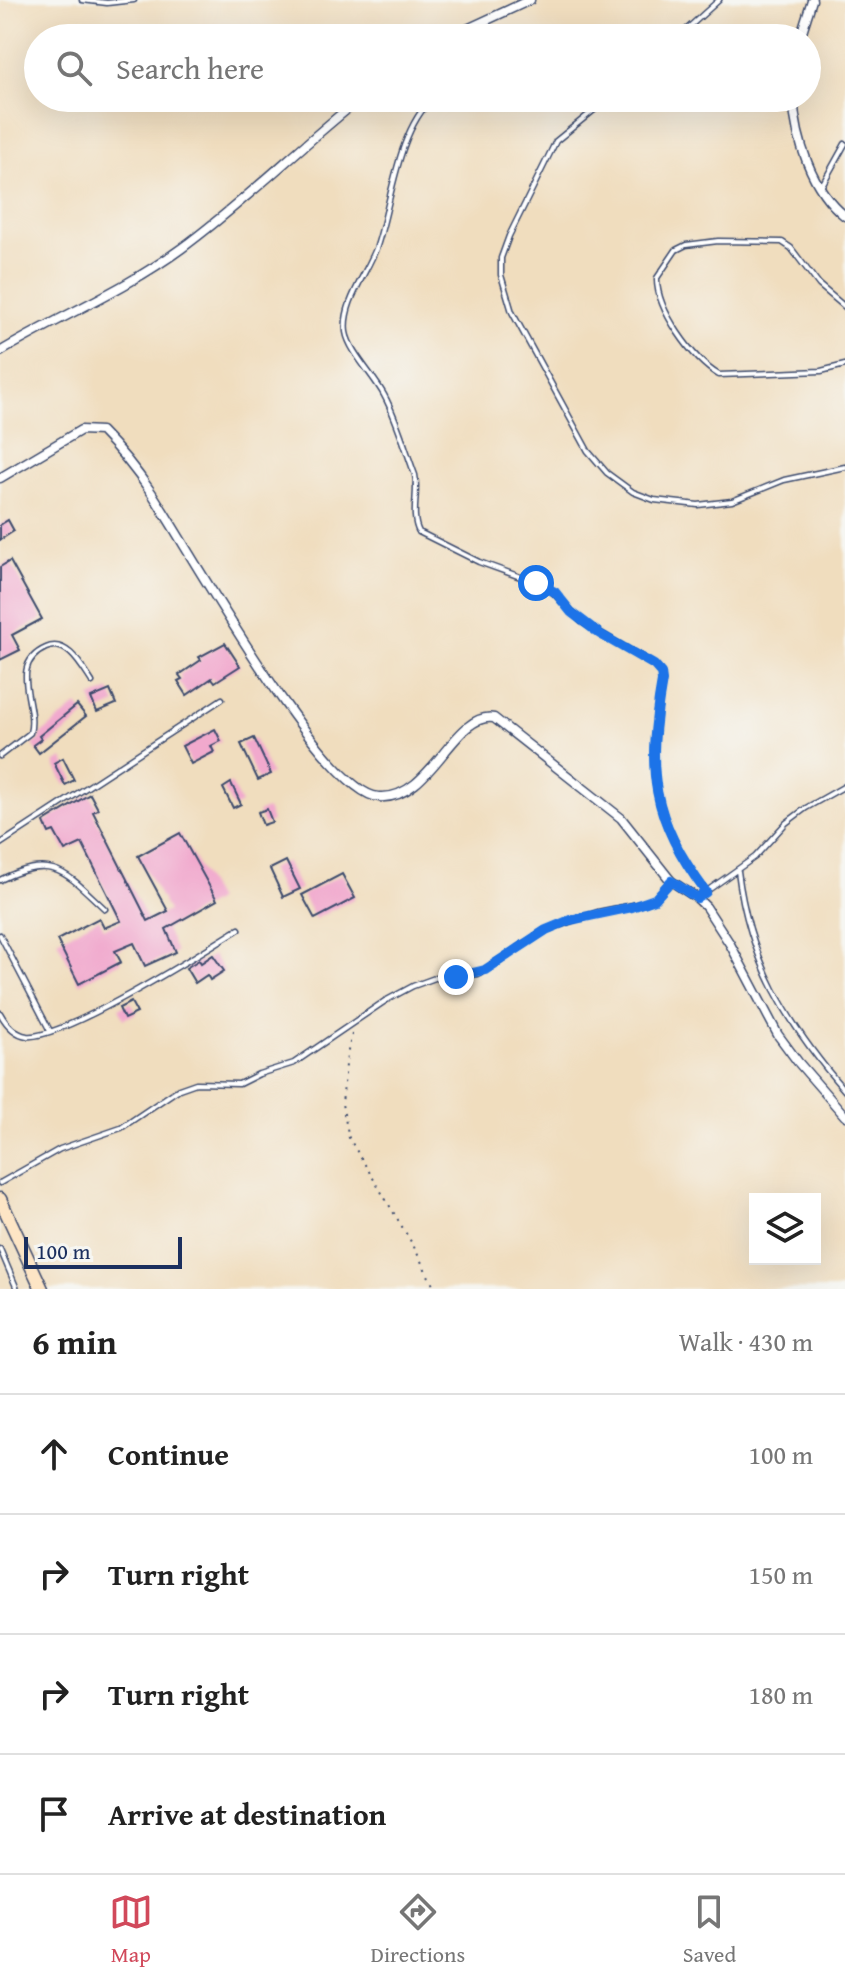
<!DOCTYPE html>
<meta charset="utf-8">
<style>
body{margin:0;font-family:"Gentium Book Plus",serif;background:#f2f2f2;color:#222}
.controls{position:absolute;right:24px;bottom:24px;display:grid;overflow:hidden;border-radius:0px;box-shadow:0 8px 32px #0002}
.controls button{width:72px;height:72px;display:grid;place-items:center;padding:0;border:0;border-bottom:2px solid #e0e0e0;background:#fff;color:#222;font:40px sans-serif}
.scale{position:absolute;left:24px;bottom:20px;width:158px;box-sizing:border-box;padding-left:8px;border:4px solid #1b2f5e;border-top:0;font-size:22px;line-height:28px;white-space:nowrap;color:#1b2f5e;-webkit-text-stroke:6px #f6f6f2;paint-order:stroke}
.stop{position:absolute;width:24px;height:24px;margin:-18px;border:6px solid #1a73e8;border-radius:50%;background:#fff}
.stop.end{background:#1a73e8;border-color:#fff;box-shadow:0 2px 8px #0008}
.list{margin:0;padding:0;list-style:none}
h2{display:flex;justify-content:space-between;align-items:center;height:104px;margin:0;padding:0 32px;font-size:34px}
h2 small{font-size:26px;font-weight:400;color:#767676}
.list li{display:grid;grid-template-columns:52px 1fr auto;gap:24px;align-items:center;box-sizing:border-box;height:120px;padding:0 32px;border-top:2px solid #e0e0e0}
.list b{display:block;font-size:30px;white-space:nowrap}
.list em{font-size:26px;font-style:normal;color:#767676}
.icon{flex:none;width:44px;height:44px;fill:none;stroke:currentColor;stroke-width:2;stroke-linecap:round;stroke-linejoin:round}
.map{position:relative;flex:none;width:845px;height:1289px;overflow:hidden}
.search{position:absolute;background:#fff;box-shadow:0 8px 32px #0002;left:24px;right:24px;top:24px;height:88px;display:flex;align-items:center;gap:20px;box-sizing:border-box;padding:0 28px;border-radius:44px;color:#767676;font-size:30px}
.sheet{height:584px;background:#fff}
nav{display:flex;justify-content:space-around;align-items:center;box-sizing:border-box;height:112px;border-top:2px solid #e0e0e0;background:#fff;font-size:22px;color:#767676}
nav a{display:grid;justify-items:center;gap:4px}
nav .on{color:#d1495b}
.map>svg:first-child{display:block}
.building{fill:#f1a9cd}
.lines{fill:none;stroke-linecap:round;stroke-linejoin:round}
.lane-casing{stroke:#3b496c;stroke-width:7}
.street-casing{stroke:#3b496c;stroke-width:11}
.secondary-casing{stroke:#3b496c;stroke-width:15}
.path{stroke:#3b496c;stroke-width:2;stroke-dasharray:2 6;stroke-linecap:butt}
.lane{stroke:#fff;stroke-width:4}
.street{stroke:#fff;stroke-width:8}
.secondary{stroke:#fde5c5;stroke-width:12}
.route{stroke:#1a73e8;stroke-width:10}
</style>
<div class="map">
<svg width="845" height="1289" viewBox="0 0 845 1289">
<rect width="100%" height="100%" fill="#f6f6f2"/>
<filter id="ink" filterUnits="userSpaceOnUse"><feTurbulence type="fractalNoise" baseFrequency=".0125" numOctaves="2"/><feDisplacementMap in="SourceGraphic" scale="16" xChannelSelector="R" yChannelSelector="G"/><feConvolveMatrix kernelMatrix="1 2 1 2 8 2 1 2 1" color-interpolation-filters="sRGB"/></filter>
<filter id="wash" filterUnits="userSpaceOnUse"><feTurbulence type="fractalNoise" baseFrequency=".006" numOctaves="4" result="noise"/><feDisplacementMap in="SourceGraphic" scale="32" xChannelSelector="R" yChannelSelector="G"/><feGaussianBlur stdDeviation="1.8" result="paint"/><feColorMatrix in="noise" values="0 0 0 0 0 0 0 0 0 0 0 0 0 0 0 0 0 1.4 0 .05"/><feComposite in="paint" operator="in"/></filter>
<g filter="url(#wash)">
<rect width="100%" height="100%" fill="#f0ddbe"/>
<g id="blocks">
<path class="building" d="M 8,520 L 14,531 L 0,540 L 0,525 Z
M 10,561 L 42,619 L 12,635 L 20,650 L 0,660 L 0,567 Z
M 225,643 L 240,666 L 215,682 L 212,678 L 187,695 L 178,681 L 182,679 L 179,675 L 201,660 L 199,657 Z
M 110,690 L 116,704 L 97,712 L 91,698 Z
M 77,705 L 86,716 L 39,753 L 33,745 L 41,739 L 39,736 Z
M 215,729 L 221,741 L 211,746 L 214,752 L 191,764 L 182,746 Z
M 254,738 L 271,774 L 258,780 L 241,744 Z
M 63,758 L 74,780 L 65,785 L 54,763 Z
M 231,783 L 241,804 L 233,808 L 223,788 Z
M 90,794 L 98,809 L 93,812 L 148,921 L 168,911 L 138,856 L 180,833 L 217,900 L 166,929 L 176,952 L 145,966 L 134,943 L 115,951 L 121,962 L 79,984 L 57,940 L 99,918 L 104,928 L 121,921 L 82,843 L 65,851 L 54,831 L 49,833 L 44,822 Z
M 267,809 L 272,822 L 263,825 L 258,812 Z
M 286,861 L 300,889 L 283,897 L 270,869 Z
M 342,874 L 355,898 L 315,919 L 302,895 Z
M 213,955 L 224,971 L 210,980 L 207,975 L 195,983 L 186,968 L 199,960 L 201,963 Z
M 131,1002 L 137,1013 L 124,1019 L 119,1008 Z"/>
</g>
</g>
<g filter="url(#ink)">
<use href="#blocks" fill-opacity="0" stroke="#3b496c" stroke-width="2"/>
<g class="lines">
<defs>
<path id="lane" d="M 82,0 L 107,3 L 134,0
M 677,38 L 719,0
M 433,98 C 397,131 392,201 377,246 C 368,272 342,303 346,332 C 349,351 374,376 384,395 C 397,419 405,448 415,475 C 419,493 410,515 419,532 L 479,562 L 548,587 L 582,622 L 654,665 L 661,673 L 662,681 C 646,772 651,817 706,892
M 609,98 L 556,141 L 509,236 L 501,258 L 501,275 L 512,312 L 588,451 L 607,473 L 633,492 L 654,500 L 698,505 L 732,501 L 784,480 L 845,467
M 821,187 L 845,144
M 845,307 L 819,285 L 791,248 L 782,242 L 718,241 L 686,245 L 676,250 L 657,278 C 656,309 693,360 719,375 L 821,371 L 845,365
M 0,756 L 30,733 C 38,704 7,665 46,648 C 67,638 82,667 92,682
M 0,844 L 222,699
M 738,871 C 749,960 787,1024 845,1091
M 0,880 C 54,853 66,873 105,909
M 697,898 L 755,857 L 786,823 L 806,808 L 845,786
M 0,935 L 50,1031
M 0,1013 C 6,1024 14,1034 27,1036 C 62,1040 204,951 239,929
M 0,1183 L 60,1149 L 121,1128 L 179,1089 L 196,1083 L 239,1084 L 259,1074 L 294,1063 L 385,1001 L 413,986 L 435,978 L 478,974 L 546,930 L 598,912 L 644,903 L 655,899 L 670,882
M 0,1249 L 17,1289"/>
<path id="street" d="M 448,38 L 530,0
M 800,38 L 812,0
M 793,98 C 796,140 811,189 845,216
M 0,352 C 60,316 125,290 182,248 C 245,202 300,146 361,98
M 0,478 L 81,430 L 101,431 C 120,450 136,470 151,492 C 186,544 324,794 379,797 C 431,801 454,711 494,718 L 621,818 L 671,881 L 697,898 L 706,907 L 730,944 L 778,1035 L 798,1062 L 845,1116"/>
<path id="secondary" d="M 0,1199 L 42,1289"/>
</defs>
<use href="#lane" class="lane-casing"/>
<use href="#street" class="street-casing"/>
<use href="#secondary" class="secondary-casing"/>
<path class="path" d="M 352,1034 L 347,1055 L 342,1104 L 349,1138 L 413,1245 L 435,1289"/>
<use href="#lane" class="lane"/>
<use href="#street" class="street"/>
<use href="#secondary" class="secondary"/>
</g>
</g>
<g class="lines" filter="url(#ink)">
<path class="route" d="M 456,977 L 485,970 L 546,930 L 570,920 L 632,907 L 655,899 L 671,881 L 697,898 L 706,892 C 651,817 646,772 662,681 L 661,673 L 654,665 L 600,634 L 571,612 L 555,592 L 536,583"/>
</g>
</svg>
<div class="controls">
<button><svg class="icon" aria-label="layers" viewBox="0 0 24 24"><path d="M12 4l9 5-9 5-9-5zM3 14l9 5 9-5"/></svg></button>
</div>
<div class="scale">100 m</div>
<div class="stop" style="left:536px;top:583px"></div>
<div class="stop end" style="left:456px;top:977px"></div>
<div class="search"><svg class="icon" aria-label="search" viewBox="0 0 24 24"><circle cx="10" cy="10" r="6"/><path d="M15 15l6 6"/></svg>Search here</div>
</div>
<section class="sheet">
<h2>6 min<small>Walk · 430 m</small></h2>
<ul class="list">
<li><svg class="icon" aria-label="ahead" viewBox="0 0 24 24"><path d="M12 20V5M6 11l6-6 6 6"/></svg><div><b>Continue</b></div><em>100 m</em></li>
<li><svg class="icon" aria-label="right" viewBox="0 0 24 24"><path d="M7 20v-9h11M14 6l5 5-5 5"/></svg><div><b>Turn right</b></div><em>150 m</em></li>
<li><svg class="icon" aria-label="right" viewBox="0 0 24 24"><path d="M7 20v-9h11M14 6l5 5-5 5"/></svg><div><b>Turn right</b></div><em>180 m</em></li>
<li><svg class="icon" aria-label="arrive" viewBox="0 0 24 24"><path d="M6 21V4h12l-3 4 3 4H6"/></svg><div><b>Arrive at destination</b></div></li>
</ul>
</section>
<nav>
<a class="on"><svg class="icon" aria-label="map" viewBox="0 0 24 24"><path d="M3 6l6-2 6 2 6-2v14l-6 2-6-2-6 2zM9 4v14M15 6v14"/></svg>Map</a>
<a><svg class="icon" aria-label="directions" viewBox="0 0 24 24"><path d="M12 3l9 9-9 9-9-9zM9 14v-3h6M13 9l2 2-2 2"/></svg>Directions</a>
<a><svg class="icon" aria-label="saved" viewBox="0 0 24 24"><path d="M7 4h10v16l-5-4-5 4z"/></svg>Saved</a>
</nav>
